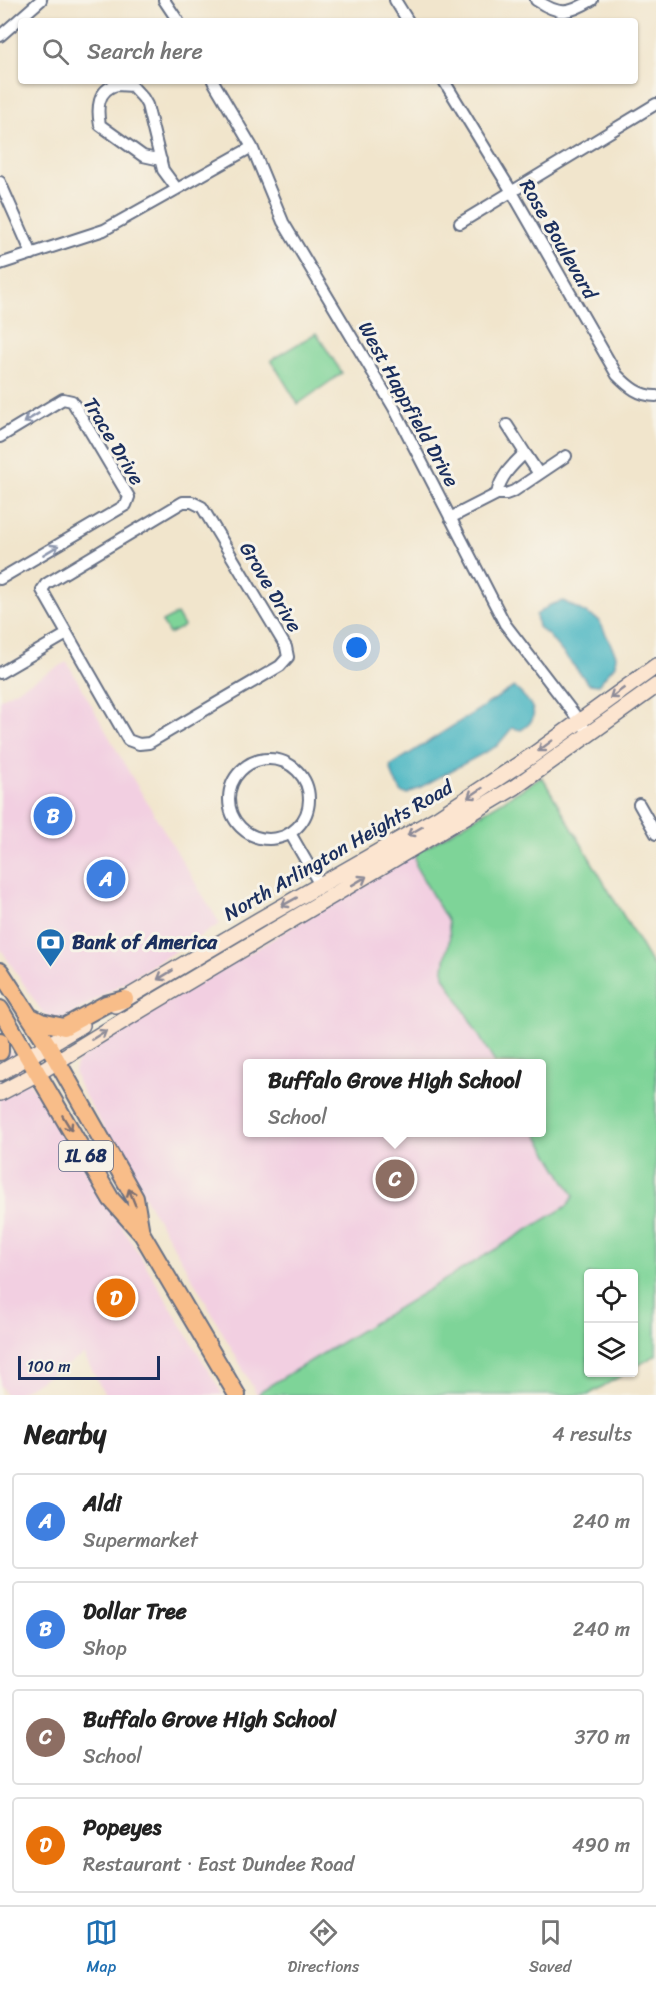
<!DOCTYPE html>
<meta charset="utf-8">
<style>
body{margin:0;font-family:Sriracha,sans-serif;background:#f6f6f6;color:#222}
.controls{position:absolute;right:18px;bottom:18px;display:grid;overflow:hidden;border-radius:6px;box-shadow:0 2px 4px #0004}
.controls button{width:54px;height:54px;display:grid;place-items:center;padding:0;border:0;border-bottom:2px solid #e0e0e0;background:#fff;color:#222;font:30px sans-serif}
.scale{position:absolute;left:18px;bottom:15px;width:142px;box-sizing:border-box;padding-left:6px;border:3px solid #1b2f5e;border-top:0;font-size:16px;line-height:21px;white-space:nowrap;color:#1b2f5e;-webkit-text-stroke:4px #f7f3e8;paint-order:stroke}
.you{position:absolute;left:357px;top:648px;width:21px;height:21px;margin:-15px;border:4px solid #fff;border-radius:50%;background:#1a73e8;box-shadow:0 0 0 9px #1a73e833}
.badge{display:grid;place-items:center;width:39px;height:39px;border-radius:50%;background:#1f6fb2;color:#fff;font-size:20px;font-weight:700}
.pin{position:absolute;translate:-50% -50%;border:3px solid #fff;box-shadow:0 2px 6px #0006}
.popup{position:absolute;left:243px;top:1059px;width:303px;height:78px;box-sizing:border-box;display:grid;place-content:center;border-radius:6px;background:#fff;filter:drop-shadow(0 2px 4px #0005);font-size:20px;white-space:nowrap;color:#767676}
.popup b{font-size:22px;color:#222}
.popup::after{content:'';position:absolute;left:50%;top:100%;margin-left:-12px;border:12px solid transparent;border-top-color:#fff}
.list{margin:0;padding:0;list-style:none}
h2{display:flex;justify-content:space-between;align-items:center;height:78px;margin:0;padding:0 24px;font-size:26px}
h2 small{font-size:20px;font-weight:400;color:#767676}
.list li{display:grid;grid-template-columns:39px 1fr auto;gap:18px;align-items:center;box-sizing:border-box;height:96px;margin:0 12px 12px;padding:0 12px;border:2px solid #e0e0e0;border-radius:6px}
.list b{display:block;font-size:22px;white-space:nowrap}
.list p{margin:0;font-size:20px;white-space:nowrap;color:#767676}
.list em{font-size:20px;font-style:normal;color:#767676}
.icon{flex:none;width:33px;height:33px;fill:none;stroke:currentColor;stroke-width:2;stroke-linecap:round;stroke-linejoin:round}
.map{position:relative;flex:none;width:656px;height:1395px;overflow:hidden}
.search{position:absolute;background:#fff;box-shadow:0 2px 4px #0004;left:18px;right:18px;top:18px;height:66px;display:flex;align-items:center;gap:15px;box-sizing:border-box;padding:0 21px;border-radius:6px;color:#767676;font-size:22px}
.sheet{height:510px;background:#fff}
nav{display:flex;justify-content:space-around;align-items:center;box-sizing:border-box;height:84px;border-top:2px solid #e0e0e0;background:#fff;font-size:16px;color:#767676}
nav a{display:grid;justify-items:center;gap:3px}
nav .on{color:#1f6fb2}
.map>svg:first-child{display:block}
.built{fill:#f2cfe1;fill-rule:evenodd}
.green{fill:#7ed498;stroke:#4c827b;stroke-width:1.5}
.water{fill:#48b6c2;stroke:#327290;stroke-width:1.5}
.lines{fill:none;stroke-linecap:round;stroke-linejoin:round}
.street-casing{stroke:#666f84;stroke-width:14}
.secondary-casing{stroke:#666f84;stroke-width:18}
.primary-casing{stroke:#666f84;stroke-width:20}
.street{stroke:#fff;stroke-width:10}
.secondary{stroke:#fce5d0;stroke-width:15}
.primary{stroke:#f8bd89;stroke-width:16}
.oneway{stroke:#8d97ae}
.oneway2{stroke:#8c8a97}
.oneway3{stroke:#7e6f71}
.labels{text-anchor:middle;stroke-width:6;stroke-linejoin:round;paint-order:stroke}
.shield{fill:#f7f3e8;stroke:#5d6a87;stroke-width:1.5}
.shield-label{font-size:18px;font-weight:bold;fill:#1b2f5e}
.street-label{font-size:20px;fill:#1b2f5e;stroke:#f7f3e8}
.poi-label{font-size:20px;font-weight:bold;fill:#1b2f5e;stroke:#f7f3e8;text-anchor:start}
</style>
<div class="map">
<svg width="656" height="1395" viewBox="0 0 656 1395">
<rect width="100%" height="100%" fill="#f7f3e8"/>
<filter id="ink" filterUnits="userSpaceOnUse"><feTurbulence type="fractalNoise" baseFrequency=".0167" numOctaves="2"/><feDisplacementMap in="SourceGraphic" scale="12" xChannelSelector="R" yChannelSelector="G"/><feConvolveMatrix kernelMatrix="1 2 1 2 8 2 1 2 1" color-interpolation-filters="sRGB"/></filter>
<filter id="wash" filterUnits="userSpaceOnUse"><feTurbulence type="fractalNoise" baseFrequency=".008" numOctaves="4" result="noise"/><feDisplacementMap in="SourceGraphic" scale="24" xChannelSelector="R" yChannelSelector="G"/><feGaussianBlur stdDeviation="1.35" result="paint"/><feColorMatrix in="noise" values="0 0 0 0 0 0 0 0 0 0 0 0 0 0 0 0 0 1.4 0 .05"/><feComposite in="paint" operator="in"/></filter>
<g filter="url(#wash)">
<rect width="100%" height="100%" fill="#f1e5cc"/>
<path class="built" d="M 67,662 L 129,772 L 220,924 L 64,1019 L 53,1019 L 42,1012 L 0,948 L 0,699 Z
M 542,777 L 656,971 L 656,1355 L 634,1368 L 634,1274 L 588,1274 L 588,1372 L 626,1373 L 588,1395 L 257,1395 L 198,1288 L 78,1084 L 74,1071 L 77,1062 L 128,1026 ZM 248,1064 L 542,1064 L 542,1132 L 248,1132 Z
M 0,1036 L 141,1257 L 223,1395 L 105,1395 L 84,1355 L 15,1395 L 6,1395 L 0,1385 Z"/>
<path class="green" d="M 316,333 L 342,373 L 298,404 L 271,360 Z
M 177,614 L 184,626 L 169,634 L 162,622 Z
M 542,777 L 656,971 L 656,1355 L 634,1368 L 634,1274 L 588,1274 L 588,1372 L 626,1373 L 588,1395 L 258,1395 L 262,1390 L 567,1206 L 574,1196 L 536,1133 L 542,1132 L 542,1064 L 495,1063 L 444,976 C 442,955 455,942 447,920 L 416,867 L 415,854 Z"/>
<path class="water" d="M 563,601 L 599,620 L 616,655 L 615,665 L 598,685 L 589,684 L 548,635 L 538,627 L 536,615 L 550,605 Z
M 514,687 C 530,701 545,716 521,730 L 512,728 L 497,746 L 408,794 L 402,793 L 394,779 L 390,766 Z"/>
</g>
<g filter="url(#ink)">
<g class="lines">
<defs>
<path id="street" d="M 164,0 L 178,21
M 395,0 L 408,21
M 536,0 C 560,16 569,14 592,0
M 0,36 L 41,0
M 213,81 L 252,147 L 283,222 L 394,408 L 505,624 L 584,727
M 444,81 L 512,192 L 617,375 C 629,387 639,396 656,396
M 161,160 L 143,156 L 100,125 C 97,110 97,89 117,85 C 122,85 128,86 132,86 L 143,98 L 147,105 L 163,170 L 177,189
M 0,182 L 32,254
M 460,223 L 656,104
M 0,264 L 104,230 L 252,147
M 0,437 L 63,399 L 72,401 L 129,497 L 126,505 L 0,579
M 525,453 L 539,474
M 497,494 C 500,477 512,465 525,453 L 507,425
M 183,502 L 192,502 L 202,507 L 286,647 L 288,657 L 280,666 L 149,743 L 139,744 L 128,740 L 42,590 L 46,584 Z
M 450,518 L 497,494 L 506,494 L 514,491 L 566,456
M 0,673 L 67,634
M229 799a40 40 0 1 1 80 0a40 40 0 1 1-80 0Z
M 639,804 L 656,834
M 290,833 L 320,885"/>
<path id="secondary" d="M 115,1005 L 259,920 L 439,817 L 533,755 L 656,666
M 0,1073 L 82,1025
M 0,1093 L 38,1073 L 142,1009 L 515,787 L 656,686"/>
<path id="primary" d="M 0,971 L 48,1045 L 135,1198 L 141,1233
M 0,1009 L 111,1199 L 142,1234 L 237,1395
M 29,1016 L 41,1022 L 64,1027 L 106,1004 L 125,999
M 0,1041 L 0,1052"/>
</defs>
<use href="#street" class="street-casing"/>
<use href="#secondary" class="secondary-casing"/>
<use href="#primary" class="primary-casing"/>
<use href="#street" class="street"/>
<use href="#secondary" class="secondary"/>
<use href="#primary" class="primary"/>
</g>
<defs><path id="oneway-shaft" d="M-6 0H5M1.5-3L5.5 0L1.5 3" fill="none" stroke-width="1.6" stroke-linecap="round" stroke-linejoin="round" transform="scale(1.5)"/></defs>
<g class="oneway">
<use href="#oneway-shaft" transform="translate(31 418) rotate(149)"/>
<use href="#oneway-shaft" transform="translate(51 550) rotate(-31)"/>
</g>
<g class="oneway2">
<use href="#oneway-shaft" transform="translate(617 693) rotate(144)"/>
<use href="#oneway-shaft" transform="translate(545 746) rotate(143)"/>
<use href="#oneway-shaft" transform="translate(475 793) rotate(146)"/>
<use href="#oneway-shaft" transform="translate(415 831) rotate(150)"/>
<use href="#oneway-shaft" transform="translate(359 881) rotate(-31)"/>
<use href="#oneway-shaft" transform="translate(289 902) rotate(151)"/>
<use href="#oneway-shaft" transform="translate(165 975) rotate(149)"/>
<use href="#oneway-shaft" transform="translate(99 1035) rotate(-32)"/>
</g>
<g class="oneway3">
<use href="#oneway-shaft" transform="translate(67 1123) rotate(59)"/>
<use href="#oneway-shaft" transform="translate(132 1197) rotate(-112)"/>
</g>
</g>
<defs>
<symbol id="bank-pin" viewBox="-11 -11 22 30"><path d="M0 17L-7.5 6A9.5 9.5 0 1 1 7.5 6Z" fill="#1f6fb2" stroke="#f7f3e8"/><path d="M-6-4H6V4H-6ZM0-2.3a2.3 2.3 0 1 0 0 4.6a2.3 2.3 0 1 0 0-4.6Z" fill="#fff"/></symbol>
</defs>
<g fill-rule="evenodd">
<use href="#bank-pin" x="34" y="926" width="33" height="45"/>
</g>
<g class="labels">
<rect class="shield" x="59" y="1141" width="54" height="30" rx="4.5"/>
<g class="shield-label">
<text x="86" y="1162">IL 68</text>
</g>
<g class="street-label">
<text transform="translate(559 239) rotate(60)" y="7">Rose Boulevard</text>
<text transform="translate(409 404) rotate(61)" y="7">West Happfield Drive</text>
<text transform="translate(114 441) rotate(59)" y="7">Trace Drive</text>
<text transform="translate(271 587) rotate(59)" y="7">Grove Drive</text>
<text transform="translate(338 850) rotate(-30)" y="7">North Arlington Heights Road</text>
</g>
<g class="poi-label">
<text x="72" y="949">Bank of America</text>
</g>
</g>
</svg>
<div class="controls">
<button><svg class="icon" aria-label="locate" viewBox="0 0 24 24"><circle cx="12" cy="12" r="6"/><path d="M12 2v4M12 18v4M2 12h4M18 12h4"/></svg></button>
<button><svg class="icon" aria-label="layers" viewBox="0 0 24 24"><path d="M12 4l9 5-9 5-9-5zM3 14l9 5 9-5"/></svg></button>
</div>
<div class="scale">100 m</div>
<div class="you"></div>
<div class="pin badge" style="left:106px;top:879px;background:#3f7fe0">A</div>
<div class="pin badge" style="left:53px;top:816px;background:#3f7fe0">B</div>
<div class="pin badge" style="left:395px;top:1179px;background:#8d6e63">C</div>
<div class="popup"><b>Buffalo Grove High School</b>School</div>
<div class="pin badge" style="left:116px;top:1298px;background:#e8710a">D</div>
<div class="search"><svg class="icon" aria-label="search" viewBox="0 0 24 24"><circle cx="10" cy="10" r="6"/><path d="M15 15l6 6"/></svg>Search here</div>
</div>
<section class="sheet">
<h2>Nearby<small>4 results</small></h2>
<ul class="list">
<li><span class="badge" style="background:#3f7fe0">A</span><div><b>Aldi</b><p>Supermarket</p></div><em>240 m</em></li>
<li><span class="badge" style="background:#3f7fe0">B</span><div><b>Dollar Tree</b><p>Shop</p></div><em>240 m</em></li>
<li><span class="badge" style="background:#8d6e63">C</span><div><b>Buffalo Grove High School</b><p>School</p></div><em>370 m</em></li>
<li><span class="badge" style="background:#e8710a">D</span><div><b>Popeyes</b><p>Restaurant · East Dundee Road</p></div><em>490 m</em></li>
</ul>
</section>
<nav>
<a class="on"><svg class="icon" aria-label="map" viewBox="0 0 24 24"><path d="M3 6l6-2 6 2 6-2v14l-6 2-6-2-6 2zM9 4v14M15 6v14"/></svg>Map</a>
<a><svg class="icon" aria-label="directions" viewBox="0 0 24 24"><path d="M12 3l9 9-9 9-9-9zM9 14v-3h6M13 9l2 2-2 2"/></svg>Directions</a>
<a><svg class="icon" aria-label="saved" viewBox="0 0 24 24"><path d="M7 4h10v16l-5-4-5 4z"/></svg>Saved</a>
</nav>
